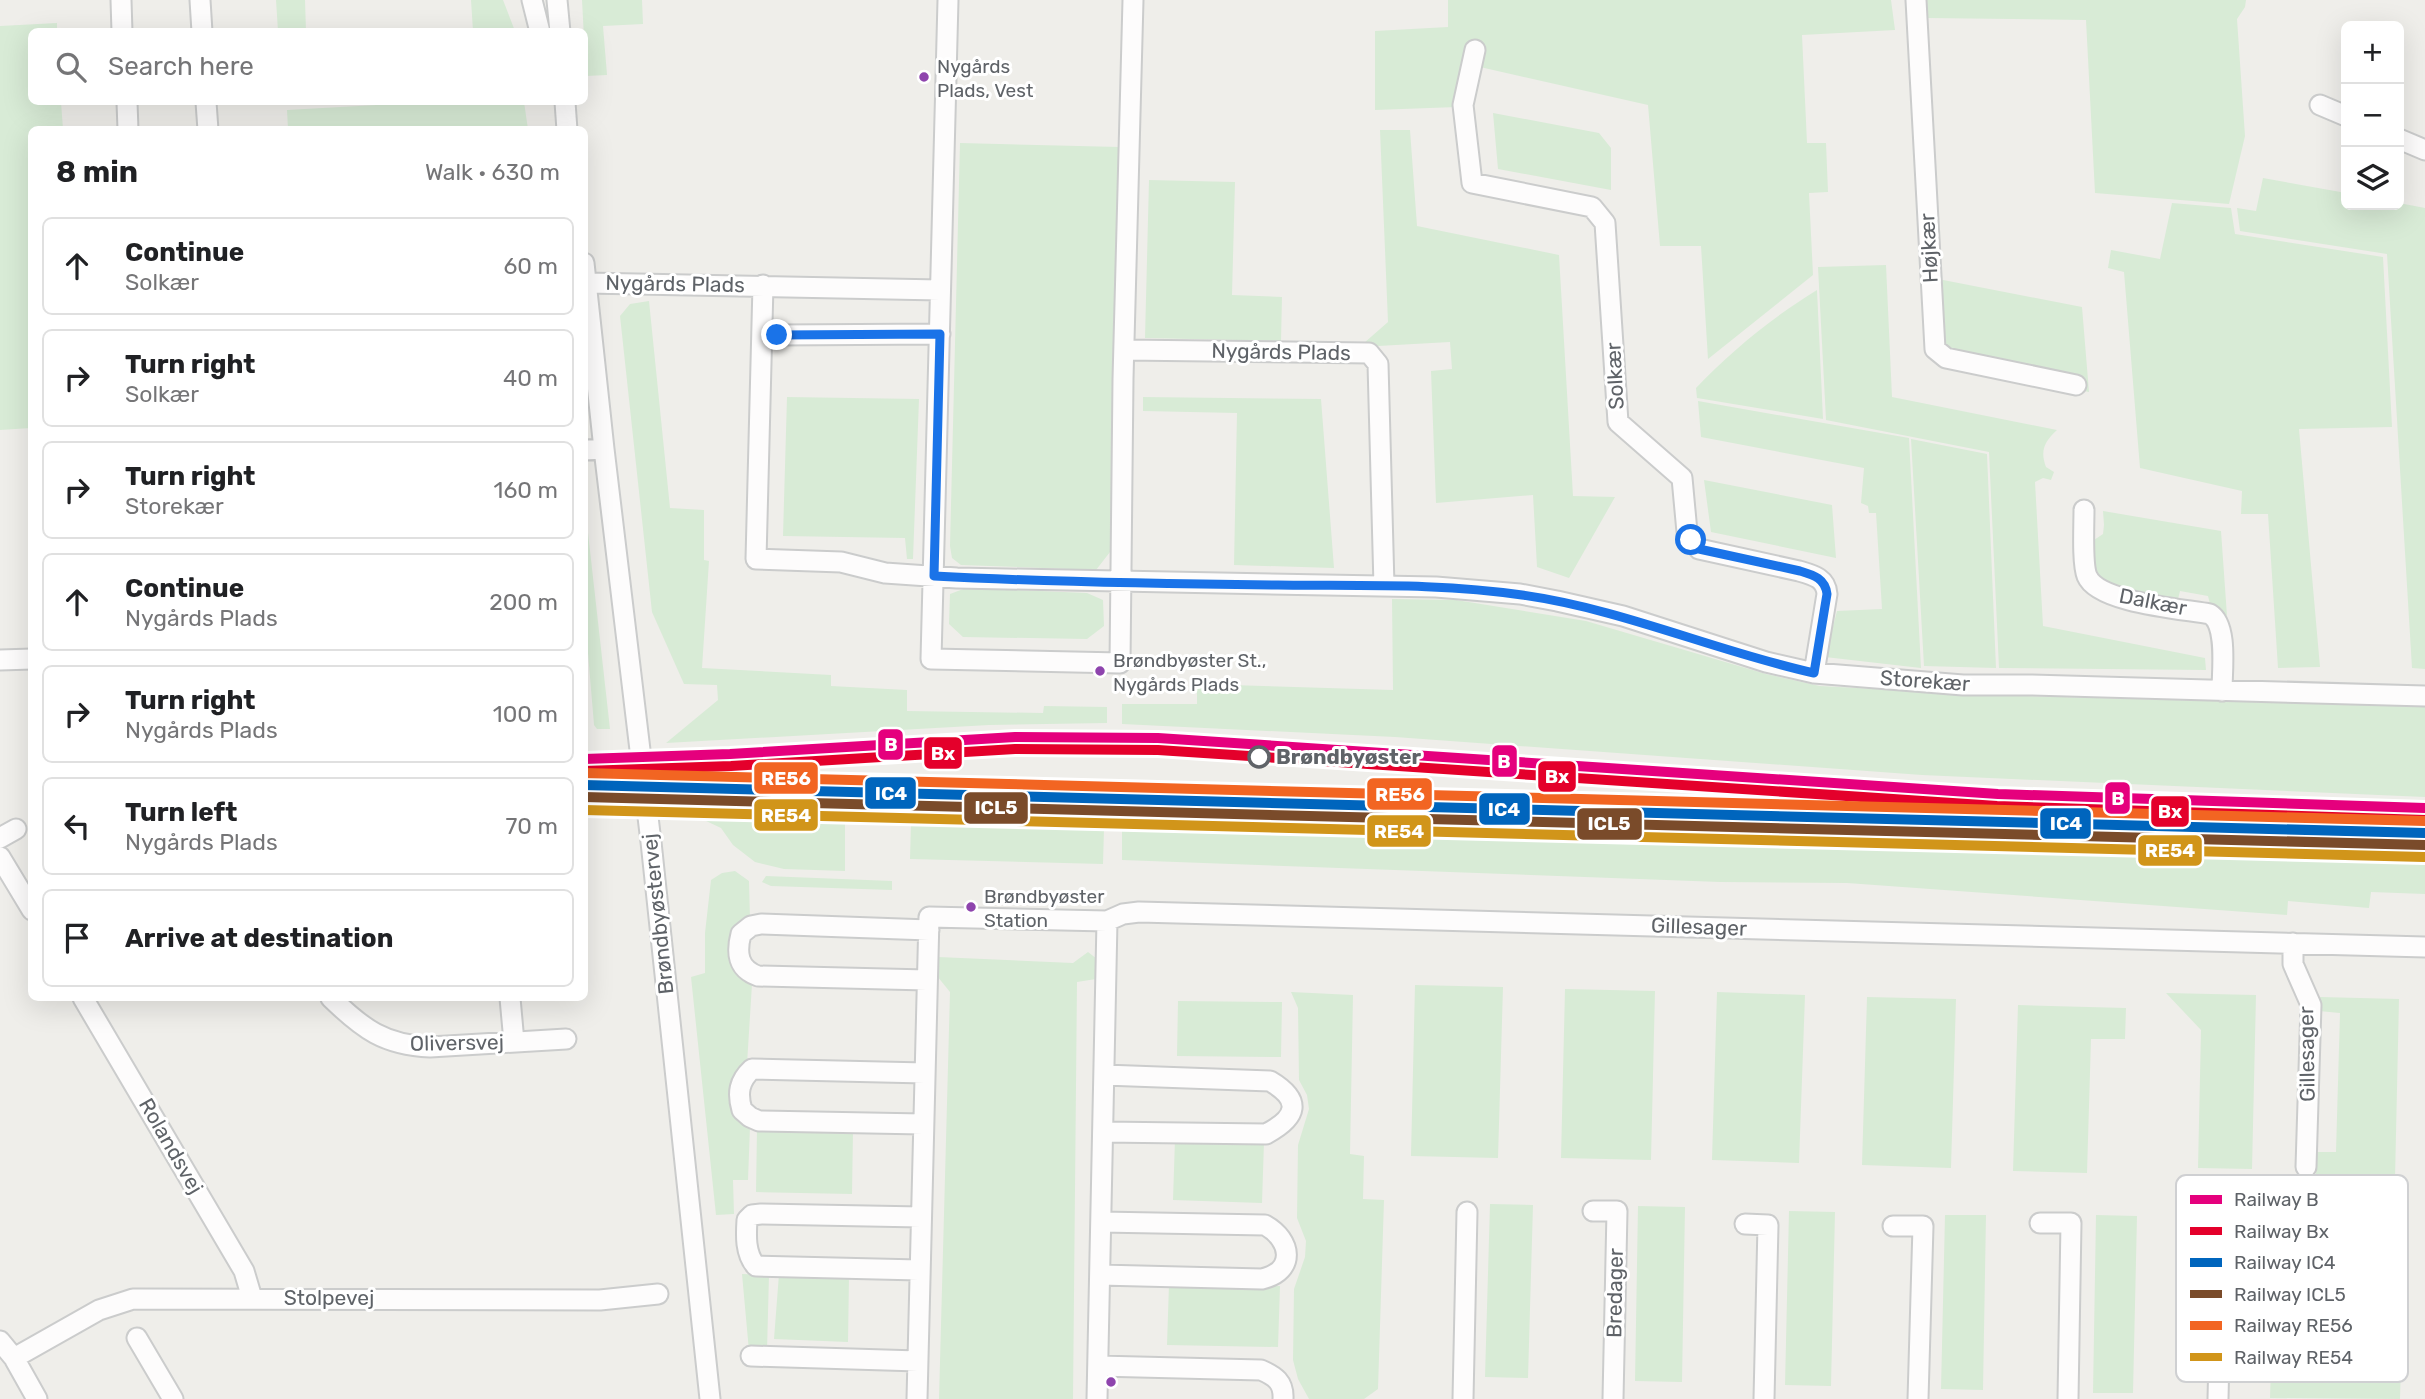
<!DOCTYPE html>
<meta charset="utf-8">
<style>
body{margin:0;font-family:Rubik,sans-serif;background:#f6f6f6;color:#202124}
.controls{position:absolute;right:21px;top:21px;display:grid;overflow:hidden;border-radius:10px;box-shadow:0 7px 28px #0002}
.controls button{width:63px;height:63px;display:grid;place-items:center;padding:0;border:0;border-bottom:2px solid #e0e0e0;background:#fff;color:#202124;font:35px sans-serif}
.stop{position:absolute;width:21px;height:21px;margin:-16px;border:5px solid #1a73e8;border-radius:50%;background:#fff}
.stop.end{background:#1a73e8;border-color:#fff;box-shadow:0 2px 7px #0008}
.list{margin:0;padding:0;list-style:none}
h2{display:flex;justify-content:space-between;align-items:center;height:91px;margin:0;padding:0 28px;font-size:30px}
h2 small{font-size:23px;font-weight:400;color:#757577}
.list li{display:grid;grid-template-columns:46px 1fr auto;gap:21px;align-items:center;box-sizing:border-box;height:98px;margin:0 14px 14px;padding:0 14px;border:2px solid #e0e0e0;border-radius:10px}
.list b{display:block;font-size:26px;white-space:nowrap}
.list p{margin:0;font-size:23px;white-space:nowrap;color:#757577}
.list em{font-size:23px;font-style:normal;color:#757577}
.icon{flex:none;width:38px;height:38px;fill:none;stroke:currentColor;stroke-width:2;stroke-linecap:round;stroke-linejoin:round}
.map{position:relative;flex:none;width:2425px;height:1399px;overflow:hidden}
.search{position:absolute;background:#fff;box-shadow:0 7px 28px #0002;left:28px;top:28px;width:560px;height:77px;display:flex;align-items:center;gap:18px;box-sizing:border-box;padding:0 24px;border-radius:10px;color:#757577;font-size:26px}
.panel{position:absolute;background:#fff;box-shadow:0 7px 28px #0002;left:28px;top:126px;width:560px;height:875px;border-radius:10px}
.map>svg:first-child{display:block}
.green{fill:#d8ebd6}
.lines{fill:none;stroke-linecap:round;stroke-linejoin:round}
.minor-casing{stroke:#cbcccc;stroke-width:23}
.minor{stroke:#fdfcfc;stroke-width:19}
.rail-1-casing{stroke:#fff;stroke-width:16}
.rail-2-casing{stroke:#fff;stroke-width:16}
.rail-3-casing{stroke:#fff;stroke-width:16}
.rail-4-casing{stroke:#fff;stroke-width:16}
.rail-5-casing{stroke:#fff;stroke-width:16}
.rail-6-casing{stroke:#fff;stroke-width:16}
.rail-1{stroke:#e5007d;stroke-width:10}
.rail-2{stroke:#e4002b;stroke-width:10}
.rail-3{stroke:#0065bd;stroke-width:10}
.rail-4{stroke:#7a4b2a;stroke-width:10}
.rail-5{stroke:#f26522;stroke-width:10}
.rail-6{stroke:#d1951a;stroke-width:10}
.route{stroke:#1a73e8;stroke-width:9}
.bus-dot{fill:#8e44ad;stroke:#fff;stroke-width:2.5}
.stop-dot{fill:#fff;stroke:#5f6368;stroke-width:3.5}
.labels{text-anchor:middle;stroke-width:6;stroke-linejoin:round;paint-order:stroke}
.bus-label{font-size:19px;fill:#5f6368;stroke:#fff;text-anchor:start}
.street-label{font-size:21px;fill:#5f6368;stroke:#fff}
.stop-label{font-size:21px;font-weight:bold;fill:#5f6368;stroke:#fff;text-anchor:start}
.key{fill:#fff;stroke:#cfd0d2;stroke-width:2}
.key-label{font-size:19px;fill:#5f6368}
.line-badge{stroke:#fff;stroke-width:2.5}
.badge-label{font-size:19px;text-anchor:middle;font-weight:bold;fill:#fff}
</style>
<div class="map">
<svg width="2425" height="1399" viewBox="0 0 2425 1399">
<rect width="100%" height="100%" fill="#efeeea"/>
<path class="green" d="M 276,0 L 305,0 L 306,31 L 278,31 Z
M 471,0 L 503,0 L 515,31 L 473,31 Z
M 582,0 L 642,0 L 643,24 L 603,26 L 607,75 L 586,76 Z
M 1448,0 L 1891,0 L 1895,30 L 1802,35 L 1807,143 L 1826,143 L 1828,192 L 1809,193 L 1813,275 L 1708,359 L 1701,246 L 1660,246 L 1648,105 L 1480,67 L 1457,107 L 1375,110 L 1375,31 L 1448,27 Z
M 1925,0 L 2246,0 L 2245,7 L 2237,19 L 2245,136 L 2229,204 L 2095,193 L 2086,20 L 1927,18 Z
M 57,23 L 57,31 L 32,32 L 32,102 L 61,102 L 63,129 L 32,130 L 31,428 L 0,430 L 0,26 Z
M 430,102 L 524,102 L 528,129 L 288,129 L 287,110 Z
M 1493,113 L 1599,133 L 1611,148 L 1611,190 L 1498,169 Z
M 1380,130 L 1410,130 L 1417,226 L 1559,255 L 1573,496 L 1615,497 L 1569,578 L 1537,567 L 1533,495 L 1436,503 L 1431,371 L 1452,369 L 1450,342 L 1378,346 L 1364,343 L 1388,322 Z
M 960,143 L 1120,147 L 1110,552 L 1096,570 L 961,565 L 952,558 L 950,546 Z
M 2263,178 L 2346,193 L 2346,205 L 2399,205 L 2399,203 L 2425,208 L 2425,669 L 2412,668 L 2387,254 L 2240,231 L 2237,208 L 2256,211 Z
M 1149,180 L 1235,182 L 1232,295 L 1282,297 L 1281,341 L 1145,338 Z
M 2172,203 L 2231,208 L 2235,234 L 2383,257 L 2392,427 L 2299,429 L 2320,667 L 2278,668 L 2268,514 L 2241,514 L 2242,491 L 2140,468 L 2124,272 L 2108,268 L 2111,250 L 2160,259 Z
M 1886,265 L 1892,397 L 2057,430 C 2044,442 2040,451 2046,467 L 2054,472 L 2051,480 L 2043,478 L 2035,482 L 2043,626 L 2205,658 L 2206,670 L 1999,668 L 1989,452 L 1826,420 L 1818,267 Z
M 1938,279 L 2082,307 L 2089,392 L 1943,360 Z
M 1817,290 L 1823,419 L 1697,398 L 1696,388 C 1732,350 1773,317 1817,290 Z
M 649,301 L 670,508 L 704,510 L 704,560 L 709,561 L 702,668 L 831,675 L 831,686 L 907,690 L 907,711 L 1043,713 L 1044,706 L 1107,707 L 1107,723 L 989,725 L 666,743 L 718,700 L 717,685 L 684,684 L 652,612 L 620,316 L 630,304 Z
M 787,397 L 919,399 L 913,559 L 907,559 L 905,538 L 783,536 Z
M 1143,397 L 1321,399 L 1334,568 L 1234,565 L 1237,413 L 1143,411 Z
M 1698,401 L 1909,438 L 1921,668 L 1825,657 L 1837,611 L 1882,609 L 1876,513 L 1869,513 L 1868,506 L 1861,503 L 1864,468 L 1701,437 Z
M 1911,439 L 1987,454 L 1996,668 L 1924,666 Z
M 1704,480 L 1832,505 L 1836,558 L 1711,532 Z
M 584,497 L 610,729 L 597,729 L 594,725 L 587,641 L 585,638 Z
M 2103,511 L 2221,531 L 2227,616 L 2219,609 L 2210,604 L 2208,596 L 2180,591 L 2178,599 C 2161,595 2110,590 2100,577 C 2093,568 2095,551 2094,540 L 2103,534 L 2104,525 Z
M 966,588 L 1087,593 L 1103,600 L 1104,626 L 1087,639 L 963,637 L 949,624 L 950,594 Z
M 1392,599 L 1456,600 L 1586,621 L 1766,674 L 1820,686 L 1988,695 L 2210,701 L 2425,703 L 2425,797 L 1922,775 L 1395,737 L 1122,724 L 1122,704 L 1197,704 L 1197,684 L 1393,690 Z
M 672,809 L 845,812 L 845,871 L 784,869 L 755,862 L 733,845 L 721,828 L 704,820 L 675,818 Z
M 1122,818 L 2425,851 L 2425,894 L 2371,892 L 2369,908 L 2288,901 L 2287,915 L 1847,883 L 1720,882 L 1122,860 Z
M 911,823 L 1104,829 L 1103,864 L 910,859 Z
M 735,871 L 749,881 L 750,919 L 742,975 L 752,984 L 747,1064 L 738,1119 L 744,1126 L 750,1127 L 748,1180 L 733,1180 L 734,1214 L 716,1215 L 691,977 L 705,973 L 705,933 L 711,880 L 722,873 Z
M 766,876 L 892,881 L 892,890 L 771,886 L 762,882 Z
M 1088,952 L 1097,959 L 1096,979 L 1077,982 L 1073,1399 L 939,1399 L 950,992 L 937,976 L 938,957 L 1073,963 Z
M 1415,985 L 1503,987 L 1498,1158 L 1411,1156 Z
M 1565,989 L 1655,991 L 1651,1160 L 1561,1158 Z
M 1291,992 L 1353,995 L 1350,1154 L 1364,1156 L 1363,1199 L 1384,1200 L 1378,1389 L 1364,1399 L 1309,1399 L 1298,1379 L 1293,1360 L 1294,1289 L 1305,1257 L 1306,1241 L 1297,1218 L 1298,1145 L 1309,1109 L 1307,1095 L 1299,1080 L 1298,1008 Z
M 1717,992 L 1805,995 L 1799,1163 L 1712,1160 Z
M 2166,993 L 2256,995 L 2252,1169 L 2198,1168 L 2201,1030 Z
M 1867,997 L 1956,999 L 1951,1168 L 1862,1165 Z
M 2320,997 L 2399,999 L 2395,1179 L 2316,1177 L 2316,1152 L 2336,1152 L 2340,1013 L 2319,1011 Z
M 1178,1001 L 1282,1002 L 1281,1057 L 1177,1056 Z
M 2018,1005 L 2126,1008 L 2125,1039 L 2091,1039 L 2087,1173 L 2013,1171 Z
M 757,1129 L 853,1131 L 852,1194 L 756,1192 Z
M 1175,1139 L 1264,1142 L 1262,1203 L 1173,1200 Z
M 1490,1204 L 1533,1205 L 1528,1378 L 1485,1377 Z
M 1638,1206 L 1685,1207 L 1682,1382 L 1635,1381 Z
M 2276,1209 L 2394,1213 L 2394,1226 L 2405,1226 L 2400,1399 L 2270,1398 Z
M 1789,1211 L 1835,1212 L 1831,1386 L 1785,1385 Z
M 1945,1215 L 1986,1215 L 1983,1390 L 1941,1389 Z
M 2096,1215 L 2137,1216 L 2133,1393 L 2093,1393 Z
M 742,1274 L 769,1275 L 767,1351 L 749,1351 Z
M 779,1274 L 849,1277 L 848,1342 L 774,1339 Z
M 1169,1284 L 1280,1286 L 1278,1347 L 1167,1345 Z"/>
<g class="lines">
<defs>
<path id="minor" d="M 121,0 L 122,32
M 200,0 L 202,32
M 532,0 L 540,32
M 557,0 L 560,32
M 948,0 L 931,659 L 1120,663 L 1123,379 L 1133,0
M 1916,0 L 1935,349 L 1946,358 L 2076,385
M 1475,50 L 1463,105 L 1472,183 L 1592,207 L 1605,223 L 1618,422 L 1682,478 L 1687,532 L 1699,549 L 1799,571 C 1813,575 1826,578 1827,594 L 1814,673
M 127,102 L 128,130
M 206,102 L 208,130
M 565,102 L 567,130
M 2320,105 L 2346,116
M 2399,139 L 2425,150
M 584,263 L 604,449 L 651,842 L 710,1399
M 587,283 L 940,290
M 763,285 L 756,559 L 841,562 L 885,573 L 957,578 L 1436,587 L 1520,594 L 1557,601 L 1623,616 L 1766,662 L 1814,673 L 1963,685 L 2030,685 L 2425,696
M 777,335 L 940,334
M 1124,350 L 1369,353 L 1378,364 L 1384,586
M 584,450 L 604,449
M 2084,510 C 2084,525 2082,564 2087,576 C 2098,603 2184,609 2210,614 C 2228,625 2222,670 2222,691
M 0,660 L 32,659
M 0,838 L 16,829
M 0,857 L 32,910
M 2293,943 L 2293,964 L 2311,1005 L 2306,1167
M 927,980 L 758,976 C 738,969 736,953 741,934 L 751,926 L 761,924 L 929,930
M 83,998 L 244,1271 L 252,1298
M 331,998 C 363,1029 384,1045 430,1047 L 566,1039
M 510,998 L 514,1042
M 923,1124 L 759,1121 L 750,1117 L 742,1110 C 737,1093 739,1081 752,1069 L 925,1073
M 1103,1132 L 1266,1134 C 1298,1117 1302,1100 1270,1081 L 1104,1075
M 1593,1211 L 1617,1211 L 1613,1399
M 2040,1223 L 2071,1223 L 2068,1399
M 1745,1224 L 1768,1225 L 1764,1399
M 1893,1226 L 1923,1226 L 1918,1399
M 919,1270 L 756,1266 C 745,1254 746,1235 747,1220 L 752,1215 L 761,1214 L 921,1217
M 1100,1275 L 1262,1279 C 1296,1271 1292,1240 1265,1225 L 1101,1222
M 137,1338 L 173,1399
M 0,1341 L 14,1358 L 37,1399
M 751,1356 L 918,1361
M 14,1358 L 99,1310 L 133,1299 L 600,1300 L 658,1294
M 1098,1366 L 1261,1370 C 1275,1376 1284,1382 1283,1399
M 917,1399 L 929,917 L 1107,921 L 1123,914 L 1139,912 L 2425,947
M 1097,1399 L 1107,921
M 1463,1399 L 1467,1212
M 2218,1399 L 2222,1231"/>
</defs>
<use href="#minor" class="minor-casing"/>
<use href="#minor" class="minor"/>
<defs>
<path id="rail-1" d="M 584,759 L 730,754 L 1015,737 L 1158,738 L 1998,794 L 2425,808"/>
<path id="rail-2" d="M 584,771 L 731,766 L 1015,749 L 1158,750 L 1997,806 L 2425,820"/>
<path id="rail-3" d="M 584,785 L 2425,833"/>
<path id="rail-4" d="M 584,797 L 2425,845"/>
<path id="rail-5" d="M 584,773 L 2425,821"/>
<path id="rail-6" d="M 584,810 L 2424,857"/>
</defs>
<use href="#rail-1" class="rail-1-casing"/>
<use href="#rail-2" class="rail-2-casing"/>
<use href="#rail-3" class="rail-3-casing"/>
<use href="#rail-4" class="rail-4-casing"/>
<use href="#rail-5" class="rail-5-casing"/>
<use href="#rail-6" class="rail-6-casing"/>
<use href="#rail-1" class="rail-1"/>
<use href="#rail-2" class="rail-2"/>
<use href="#rail-3" class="rail-3"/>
<use href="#rail-4" class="rail-4"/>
<use href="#rail-5" class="rail-5"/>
<use href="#rail-6" class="rail-6"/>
</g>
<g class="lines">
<path class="route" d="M 777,335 L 940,334 L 934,576 C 1048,582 1164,584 1278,585 C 1359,586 1442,583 1522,595 C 1622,609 1715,651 1814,673 L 1827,594 C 1825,578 1813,575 1800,571 L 1699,549 L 1691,540"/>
</g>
<g class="bus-dot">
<circle cx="924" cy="77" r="6"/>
<circle cx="1100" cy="671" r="6"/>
<circle cx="971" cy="907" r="6"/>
<circle cx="1111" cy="1382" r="6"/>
</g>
<circle class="stop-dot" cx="1259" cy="757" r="10"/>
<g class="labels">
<g class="bus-label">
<text x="937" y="73">Nygårds<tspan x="937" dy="24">Plads, Vest</tspan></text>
<text x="1113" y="667">Brøndbyøster St.,<tspan x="1113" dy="24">Nygårds Plads</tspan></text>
<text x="984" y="903">Brøndbyøster<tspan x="984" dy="24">Station</tspan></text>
</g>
<g class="street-label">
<text transform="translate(1929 248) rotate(-93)" y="7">Højkær</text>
<text transform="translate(675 284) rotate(1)" y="7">Nygårds Plads</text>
<text transform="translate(1281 352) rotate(1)" y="7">Nygårds Plads</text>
<text transform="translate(1615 376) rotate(-93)" y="7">Solkær</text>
<text transform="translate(2153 602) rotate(11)" y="7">Dalkær</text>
<text transform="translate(1925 681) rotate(4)" y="7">Storekær</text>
<text transform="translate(658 914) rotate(-96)" y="7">Brøndbyøstervej</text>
<text transform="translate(1699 927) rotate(2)" y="7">Gillesager</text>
<text transform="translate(457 1043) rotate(-1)" y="7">Oliversvej</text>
<text transform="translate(2307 1054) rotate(-91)" y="7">Gillesager</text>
<text transform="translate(171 1146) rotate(60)" y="7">Rolandsvej</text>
<text transform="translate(1615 1293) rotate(-89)" y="7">Bredager</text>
<text x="329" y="1305">Stolpevej</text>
</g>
<g class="stop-label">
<text x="1276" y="764">Brøndbyøster</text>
</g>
</g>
<rect x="2176" y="1175" width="232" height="207" rx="10" class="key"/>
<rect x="2190" y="1195" width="32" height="9" fill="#e5007d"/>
<rect x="2190" y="1227" width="32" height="8" fill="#e4002b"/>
<rect x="2190" y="1258" width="32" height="9" fill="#0065bd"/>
<rect x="2190" y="1290" width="32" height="8" fill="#7a4b2a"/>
<rect x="2190" y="1321" width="32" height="9" fill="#f26522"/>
<rect x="2190" y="1353" width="32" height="8" fill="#d1951a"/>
<g class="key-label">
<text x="2234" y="1206">Railway B</text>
<text x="2234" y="1238">Railway Bx</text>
<text x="2234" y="1269">Railway IC4</text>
<text x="2234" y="1301">Railway ICL5</text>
<text x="2234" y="1332">Railway RE56</text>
<text x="2234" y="1364">Railway RE54</text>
</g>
<g class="line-badge">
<rect x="877" y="728" width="27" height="33" rx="7" fill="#e5007d"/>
<rect x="923" y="736" width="40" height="34" rx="7" fill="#e4002b"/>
<rect x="1491" y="744" width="27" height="34" rx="7" fill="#e5007d"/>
<rect x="1537" y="760" width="40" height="33" rx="7" fill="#e4002b"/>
<rect x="753" y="761" width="66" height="34" rx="7" fill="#f26522"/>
<rect x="864" y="776" width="53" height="34" rx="7" fill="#0065bd"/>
<rect x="1366" y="777" width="67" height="34" rx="7" fill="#f26522"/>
<rect x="2104" y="781" width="27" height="34" rx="7" fill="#e5007d"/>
<rect x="963" y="791" width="66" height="34" rx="7" fill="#7a4b2a"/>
<rect x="1478" y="792" width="53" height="34" rx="7" fill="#0065bd"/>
<rect x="2150" y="795" width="40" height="33" rx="7" fill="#e4002b"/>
<rect x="753" y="798" width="66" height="34" rx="7" fill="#d1951a"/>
<rect x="2039" y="807" width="53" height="33" rx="7" fill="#0065bd"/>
<rect x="1576" y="807" width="67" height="34" rx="7" fill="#7a4b2a"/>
<rect x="1366" y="814" width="66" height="34" rx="7" fill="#d1951a"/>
<rect x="2137" y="834" width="66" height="33" rx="7" fill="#d1951a"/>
</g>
<g class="badge-label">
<text x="891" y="751">B</text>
<text x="943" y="760">Bx</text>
<text x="1504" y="768">B</text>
<text x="1557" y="783">Bx</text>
<text x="786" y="785">RE56</text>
<text x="891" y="800">IC4</text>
<text x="1400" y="801">RE56</text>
<text x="2118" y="805">B</text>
<text x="996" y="814">ICL5</text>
<text x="1504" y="816">IC4</text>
<text x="2170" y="818">Bx</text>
<text x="786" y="822">RE54</text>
<text x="2066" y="830">IC4</text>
<text x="1609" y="830">ICL5</text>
<text x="1399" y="838">RE54</text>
<text x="2170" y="857">RE54</text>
</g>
</svg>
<div class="controls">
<button>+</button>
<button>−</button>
<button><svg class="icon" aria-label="layers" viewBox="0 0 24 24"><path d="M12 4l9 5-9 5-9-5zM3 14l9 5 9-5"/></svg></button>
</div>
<div class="stop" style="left:1691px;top:540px"></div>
<div class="stop end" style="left:777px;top:335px"></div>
<div class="search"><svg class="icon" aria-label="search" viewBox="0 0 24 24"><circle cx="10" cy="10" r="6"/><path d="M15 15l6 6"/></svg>Search here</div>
<section class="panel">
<h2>8 min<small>Walk · 630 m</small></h2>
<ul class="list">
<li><svg class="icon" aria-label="ahead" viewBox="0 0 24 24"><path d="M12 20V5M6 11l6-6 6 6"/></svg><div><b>Continue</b><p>Solkær</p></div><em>60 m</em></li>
<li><svg class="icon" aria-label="right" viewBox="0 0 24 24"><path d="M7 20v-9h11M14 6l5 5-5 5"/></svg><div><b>Turn right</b><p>Solkær</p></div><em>40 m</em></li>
<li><svg class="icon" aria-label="right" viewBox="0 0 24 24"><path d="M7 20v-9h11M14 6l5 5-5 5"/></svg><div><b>Turn right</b><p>Storekær</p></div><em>160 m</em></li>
<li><svg class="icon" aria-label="ahead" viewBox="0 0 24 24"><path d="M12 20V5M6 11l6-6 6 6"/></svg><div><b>Continue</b><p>Nygårds Plads</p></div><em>200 m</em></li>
<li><svg class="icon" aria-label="right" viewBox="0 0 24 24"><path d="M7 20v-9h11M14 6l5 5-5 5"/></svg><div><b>Turn right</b><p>Nygårds Plads</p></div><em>100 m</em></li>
<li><svg class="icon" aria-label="left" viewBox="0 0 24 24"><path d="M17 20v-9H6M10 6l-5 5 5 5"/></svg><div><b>Turn left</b><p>Nygårds Plads</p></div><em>70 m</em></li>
<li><svg class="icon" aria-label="arrive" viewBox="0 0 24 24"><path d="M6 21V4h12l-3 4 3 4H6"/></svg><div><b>Arrive at destination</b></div></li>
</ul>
</section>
</div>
